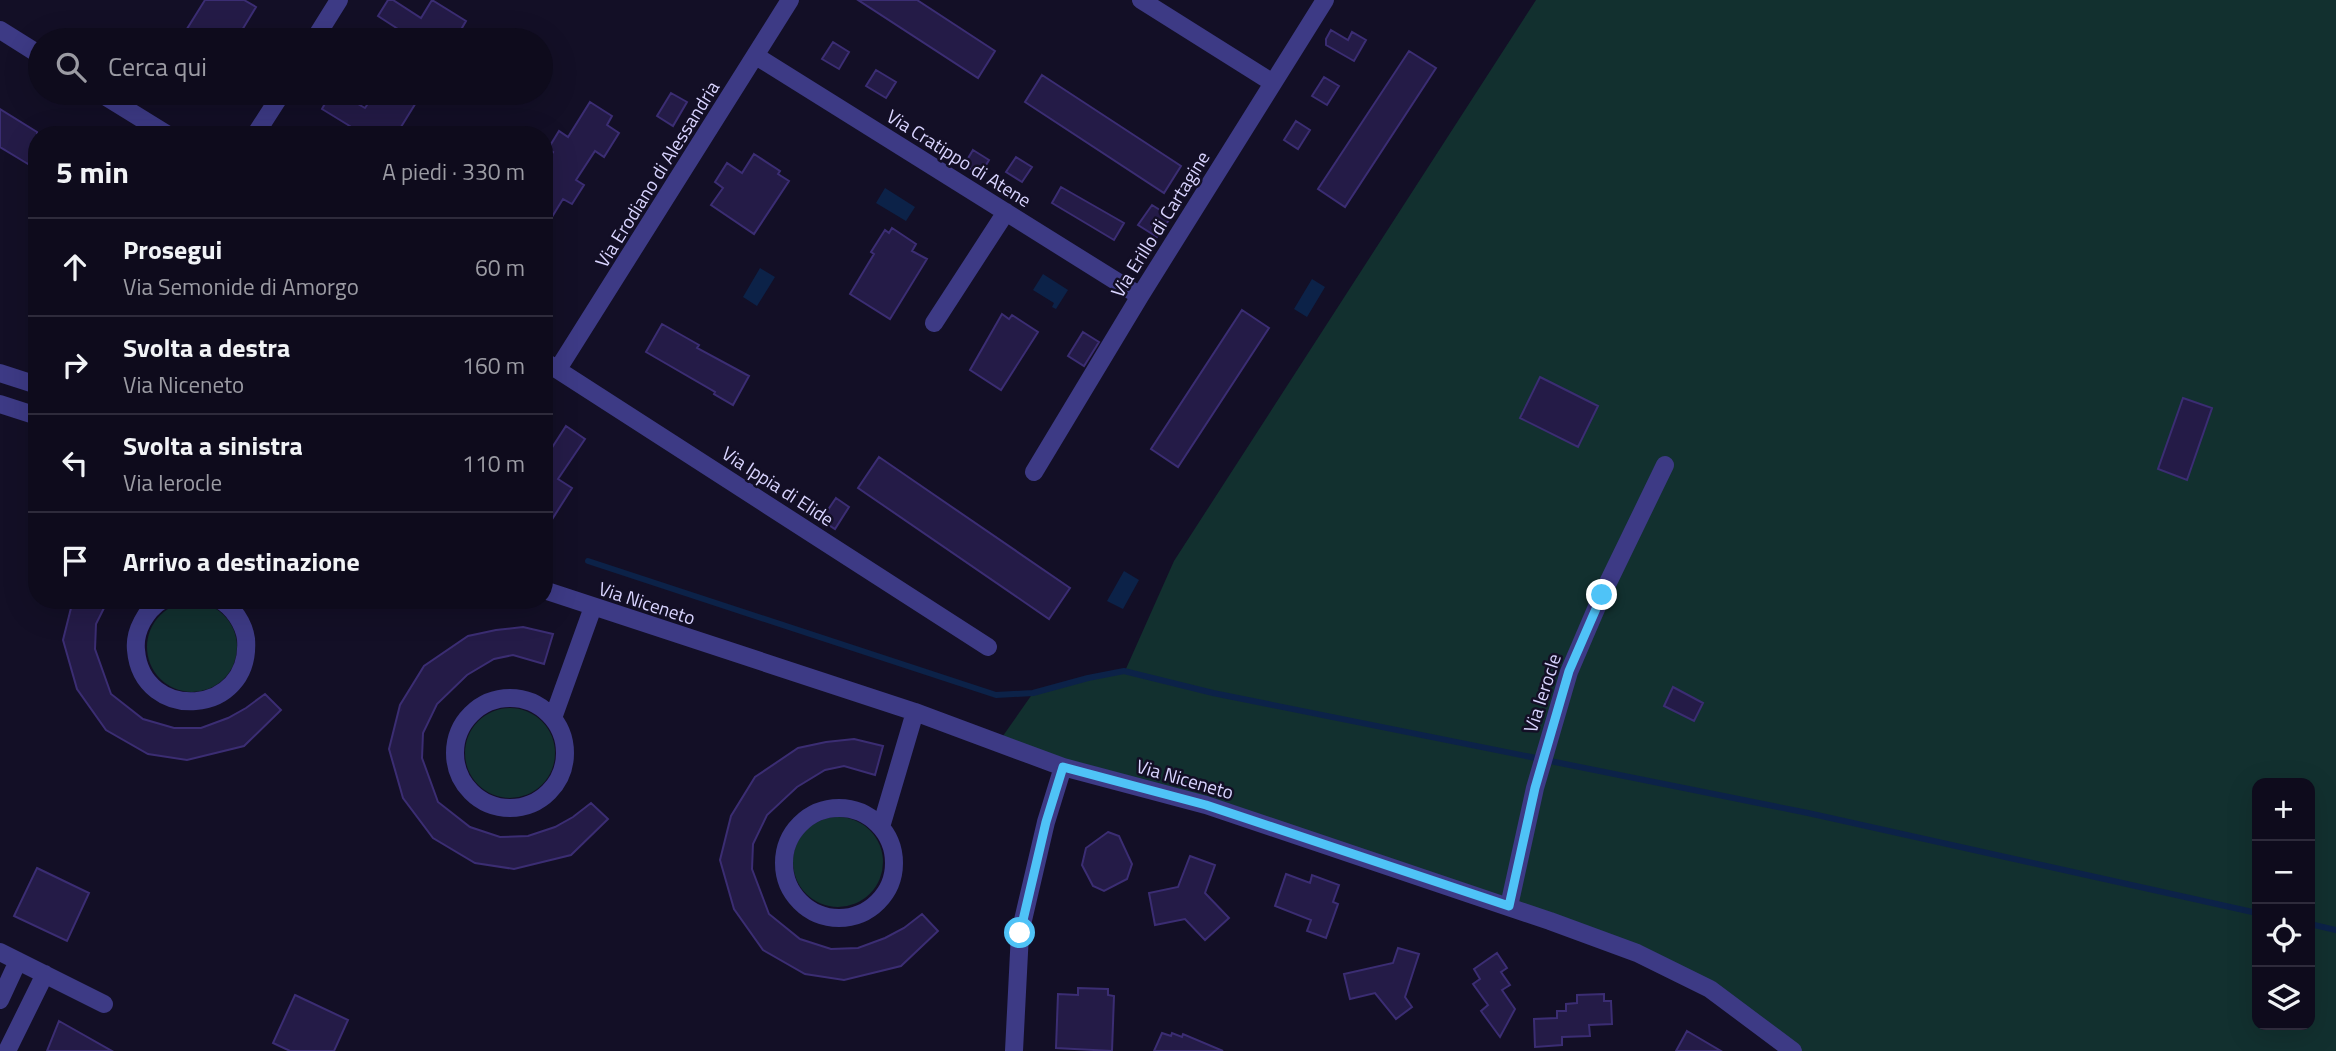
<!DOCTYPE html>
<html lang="it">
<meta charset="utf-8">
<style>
body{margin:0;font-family:"Titillium Web",sans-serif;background:#1c1929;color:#f1f3f6}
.controls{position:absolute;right:21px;bottom:21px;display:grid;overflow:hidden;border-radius:14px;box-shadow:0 7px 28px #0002}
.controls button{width:63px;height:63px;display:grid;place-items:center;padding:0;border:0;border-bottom:2px solid #2e2b3b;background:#0e0b1c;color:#f1f3f6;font:35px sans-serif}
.stop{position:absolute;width:21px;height:21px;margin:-16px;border:5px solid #4fc3f7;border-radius:50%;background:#fff}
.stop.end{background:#4fc3f7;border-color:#fff;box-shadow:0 2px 7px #0008}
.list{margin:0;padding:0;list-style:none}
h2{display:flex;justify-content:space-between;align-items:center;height:91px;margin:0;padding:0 28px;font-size:30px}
h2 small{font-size:23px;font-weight:400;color:#9b9ba3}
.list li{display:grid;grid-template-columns:46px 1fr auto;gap:21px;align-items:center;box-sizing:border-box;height:98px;padding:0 28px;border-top:2px solid #2e2b3b}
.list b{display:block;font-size:26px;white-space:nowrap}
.list p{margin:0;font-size:23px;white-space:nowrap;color:#9b9ba3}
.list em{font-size:23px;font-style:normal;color:#9b9ba3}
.icon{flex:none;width:38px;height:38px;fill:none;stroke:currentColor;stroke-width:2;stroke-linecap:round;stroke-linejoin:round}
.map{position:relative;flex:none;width:2336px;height:1051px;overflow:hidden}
.search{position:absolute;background:#0e0b1c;box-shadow:0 7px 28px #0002;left:28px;top:28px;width:525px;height:77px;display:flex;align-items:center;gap:18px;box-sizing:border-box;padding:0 24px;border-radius:38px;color:#9b9ba3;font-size:26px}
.panel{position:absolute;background:#0e0b1c;box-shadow:0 7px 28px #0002;left:28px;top:126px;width:525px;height:483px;border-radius:28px}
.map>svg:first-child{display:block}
.green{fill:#12302f;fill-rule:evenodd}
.water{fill:#0c2248}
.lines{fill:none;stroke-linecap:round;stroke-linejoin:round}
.stream{stroke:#0c2248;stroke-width:6}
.building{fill:#241b47;stroke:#3b2d73;stroke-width:2}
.minor{stroke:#3d3a85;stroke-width:18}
.route{stroke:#4fc3f7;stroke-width:9}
.labels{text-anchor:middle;stroke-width:5;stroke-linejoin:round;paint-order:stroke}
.street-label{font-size:19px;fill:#d9d4ff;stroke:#130f26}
</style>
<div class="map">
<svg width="2336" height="1051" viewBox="0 0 2336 1051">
<rect width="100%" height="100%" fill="#130f26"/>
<path class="green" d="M 1536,0 L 2336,0 L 2336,1051 L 1793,1051 L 1636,953 L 998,743 L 1033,693 L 1125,671 L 1174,561 ZM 2257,783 L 2310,783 L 2310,1025 L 2257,1025 Z
M147 647a45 45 0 1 1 90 0a45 45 0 1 1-90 0Z
M465 753a45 45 0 1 1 90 0a45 45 0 1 1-90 0Z
M793 862a45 45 0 1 1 90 0a45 45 0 1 1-90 0Z"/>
<path class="water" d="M 885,188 L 915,207 L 906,221 L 876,203 Z
M 760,268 L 775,277 L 757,306 L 743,297 Z
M 1043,274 L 1068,290 L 1056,309 L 1052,307 L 1054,303 L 1033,290 Z
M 1312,279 L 1325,287 L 1307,317 L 1294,309 Z
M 1124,571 L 1139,580 L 1123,609 L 1107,601 Z"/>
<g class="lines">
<path class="stream" d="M 588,561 L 996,695 L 1033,693 L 1088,678 L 1124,671 L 1213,693 L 1536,758
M 1550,761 L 1808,813 L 2257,913
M 2310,924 L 2336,930"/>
</g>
<path class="building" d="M 205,0 L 244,0 L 256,7 L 236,40 L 180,40 Z
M 388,0 L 393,0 L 421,18 L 432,0 L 466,21 L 455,40 L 415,40 L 378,16 Z
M 858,0 L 917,0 L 995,51 L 978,78 Z
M 1331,30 L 1348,40 L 1352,32 L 1366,40 L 1354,61 L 1326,45 L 1326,39 Z
M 833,42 L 849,52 L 839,69 L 822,59 Z
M 1409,51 L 1436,68 L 1345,207 L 1318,189 Z
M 876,70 L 896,82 L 886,98 L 866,86 Z
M 1042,75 L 1181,166 L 1164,193 L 1025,102 Z
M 1324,77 L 1339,86 L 1327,105 L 1312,96 Z
M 331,93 L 339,93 L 365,108 L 375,93 L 422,93 L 396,135 L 349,135 L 353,128 L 322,109 Z
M 671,93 L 687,102 L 673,126 L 657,116 Z
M 590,102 L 612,116 L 607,125 L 619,133 L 604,157 L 595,151 L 576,180 L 584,185 L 572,204 L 563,199 L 544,230 L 544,167 L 553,152 L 548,149 L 559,131 L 568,137 Z
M 0,109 L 37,132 L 37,151 L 28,164 L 0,147 Z
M 1296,121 L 1310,130 L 1298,149 L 1284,140 Z
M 973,150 L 989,160 L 980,175 L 964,165 Z
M 754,154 L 780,171 L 778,174 L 789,181 L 754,234 L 711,205 L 723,188 L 715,182 L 727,163 L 742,173 Z
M 1016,157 L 1032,167 L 1022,182 L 1006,172 Z
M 1061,187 L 1124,223 L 1114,240 L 1052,203 Z
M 1152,205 L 1171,217 L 1157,237 L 1138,225 Z
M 892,228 L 916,244 L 912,251 L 927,259 L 890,319 L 850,294 L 874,254 L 871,252 L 885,230 L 889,233 Z
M 1242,310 L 1269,328 L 1178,467 L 1151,449 Z
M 1002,314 L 1009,319 L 1012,315 L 1038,332 L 1001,390 L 970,370 Z
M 662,324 L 699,345 L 697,348 L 749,376 L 733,405 L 714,394 L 715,392 L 646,352 Z
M 1083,332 L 1099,342 L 1084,366 L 1068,356 Z
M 1540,377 L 1598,406 L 1578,447 L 1520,418 Z
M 2183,398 L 2212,408 L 2187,480 L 2158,469 Z
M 566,426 L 585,439 L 558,479 L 572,488 L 544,532 L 544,460 Z
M 879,457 L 1070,588 L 1049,619 L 858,488 Z
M 836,498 L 849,507 L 835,529 L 821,520 Z
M 73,600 L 108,600 L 96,624 L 95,649 L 111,694 L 143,719 L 174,728 L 201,728 L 228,718 L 246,708 L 265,694 L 281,710 L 244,746 L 187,760 L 148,754 L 106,730 L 77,689 L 63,640 Z
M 523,627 L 553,634 L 544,664 L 513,655 L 494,659 L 467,675 L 437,704 L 423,733 L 422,758 L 438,802 L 470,827 L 500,837 L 528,836 L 555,827 L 573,817 L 591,803 L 608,819 L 571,855 L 514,869 L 475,863 L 433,838 L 403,798 L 389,749 L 400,705 L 424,666 L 468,636 L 496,630 Z
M 1673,687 L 1703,703 L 1694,721 L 1664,706 Z
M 854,739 L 883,746 L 875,775 L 844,766 L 825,770 L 797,787 L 767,815 L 753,844 L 752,869 L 769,914 L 800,939 L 831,949 L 858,948 L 885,938 L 904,928 L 922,914 L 938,931 L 901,966 L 844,980 L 805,974 L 763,950 L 734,909 L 720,860 L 731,816 L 755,777 L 798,748 L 826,742 Z
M 1108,832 L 1119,836 L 1132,864 L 1127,879 L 1104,891 L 1093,886 L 1082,865 L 1086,848 Z
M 1190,856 L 1215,865 L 1205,893 L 1229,918 L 1205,940 L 1185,919 L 1155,925 L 1149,893 L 1178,887 Z
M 37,868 L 89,893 L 67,941 L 14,916 Z
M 1286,874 L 1310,883 L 1312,875 L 1339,885 L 1333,902 L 1338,904 L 1326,938 L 1307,931 L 1311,920 L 1275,906 Z
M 1398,948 L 1419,954 L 1405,997 L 1412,1007 L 1396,1019 L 1375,993 L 1350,999 L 1344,974 L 1393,963 Z
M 1497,953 L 1507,968 L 1501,972 L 1510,985 L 1502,990 L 1515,1009 L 1500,1037 L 1481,1011 L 1488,1005 L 1473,984 L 1480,979 L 1474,969 Z
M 1078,988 L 1108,989 L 1108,995 L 1114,996 L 1112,1051 L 1056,1048 L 1058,994 L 1078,995 Z
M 1604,994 L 1604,1001 L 1611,1001 L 1612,1024 L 1589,1025 L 1590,1036 L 1562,1037 L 1562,1045 L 1535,1047 L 1534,1019 L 1557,1018 L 1557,1011 L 1566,1011 L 1566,1004 L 1577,1003 L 1577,995 Z
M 295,995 L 348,1020 L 334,1051 L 290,1051 L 273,1043 Z
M 59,1021 L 112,1051 L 47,1051 Z
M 1687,1031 L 1721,1051 L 1676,1051 Z
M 1162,1033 L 1171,1036 L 1172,1033 L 1182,1037 L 1183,1034 L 1223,1051 L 1154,1051 Z"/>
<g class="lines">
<path class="minor" d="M 1141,0 L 1273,83
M 0,30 L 40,55
M 314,40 L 339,0
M 756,56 L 1140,296
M 100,93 L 168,135
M 255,135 L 282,93
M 934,323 L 1006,212
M 544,361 L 988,647
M 558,369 L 790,0
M 0,373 L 37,385
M 0,404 L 37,416
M 1034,472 L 1140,296 L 1325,0
M 544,590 L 915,712 L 1063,767 L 1206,805 L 1550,921 L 1637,953 L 1710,989 L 1793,1051
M 162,600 C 146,610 134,631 136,650 C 142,723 252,717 246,639 C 244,624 233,607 220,600
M455 753a55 55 0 1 1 110 0a55 55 0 1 1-110 0Z
M 553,718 L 593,607
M784 863a55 55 0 1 1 110 0a55 55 0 1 1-110 0Z
M 881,827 L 915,712
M 1509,906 L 1535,788 L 1569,672 L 1602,595 L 1665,465
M 0,952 L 104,1004
M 0,1000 L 18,961
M 7,1051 L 45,974
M 1014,1051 L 1020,933 L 1046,822 L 1063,767"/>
</g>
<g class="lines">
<path class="route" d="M 1020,933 L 1046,822 L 1063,767 L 1206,805 L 1509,906 L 1535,788 L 1569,671 L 1602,595"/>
</g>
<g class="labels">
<g class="street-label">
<text transform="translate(959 158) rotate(32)" y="7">Via Cratippo di Atene</text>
<text transform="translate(657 174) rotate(-58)" y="7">Via Erodiano di Alessandria</text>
<text transform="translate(1160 224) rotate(-58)" y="7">Via Erillo di Cartagine</text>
<text transform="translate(778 486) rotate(33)" y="7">Via Ippia di Elide</text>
<text transform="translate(647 603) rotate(18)" y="7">Via Niceneto</text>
<text transform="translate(1542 693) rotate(-72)" y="7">Via Ierocle</text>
<text transform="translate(1185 779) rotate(16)" y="7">Via Niceneto</text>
</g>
</g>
</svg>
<div class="controls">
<button>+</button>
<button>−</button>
<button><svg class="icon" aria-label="locate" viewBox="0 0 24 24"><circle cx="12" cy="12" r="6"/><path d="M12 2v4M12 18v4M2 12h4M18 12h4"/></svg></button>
<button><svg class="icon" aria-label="layers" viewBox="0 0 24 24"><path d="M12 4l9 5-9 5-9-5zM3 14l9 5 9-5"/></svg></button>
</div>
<div class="stop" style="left:1020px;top:933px"></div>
<div class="stop end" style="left:1602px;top:595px"></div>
<div class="search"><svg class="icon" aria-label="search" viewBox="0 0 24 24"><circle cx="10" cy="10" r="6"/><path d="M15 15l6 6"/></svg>Cerca qui</div>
<section class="panel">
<h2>5 min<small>A piedi · 330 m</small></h2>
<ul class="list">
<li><svg class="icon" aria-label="ahead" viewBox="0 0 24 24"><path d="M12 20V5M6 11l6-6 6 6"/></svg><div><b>Prosegui</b><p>Via Semonide di Amorgo</p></div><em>60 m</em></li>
<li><svg class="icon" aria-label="right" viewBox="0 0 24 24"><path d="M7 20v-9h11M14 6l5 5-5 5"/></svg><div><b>Svolta a destra</b><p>Via Niceneto</p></div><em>160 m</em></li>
<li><svg class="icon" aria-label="left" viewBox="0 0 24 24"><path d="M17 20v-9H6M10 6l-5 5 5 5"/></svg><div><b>Svolta a sinistra</b><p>Via Ierocle</p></div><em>110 m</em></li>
<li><svg class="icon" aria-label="arrive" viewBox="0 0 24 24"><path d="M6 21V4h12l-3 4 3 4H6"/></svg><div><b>Arrivo a destinazione</b></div></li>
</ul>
</section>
</div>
